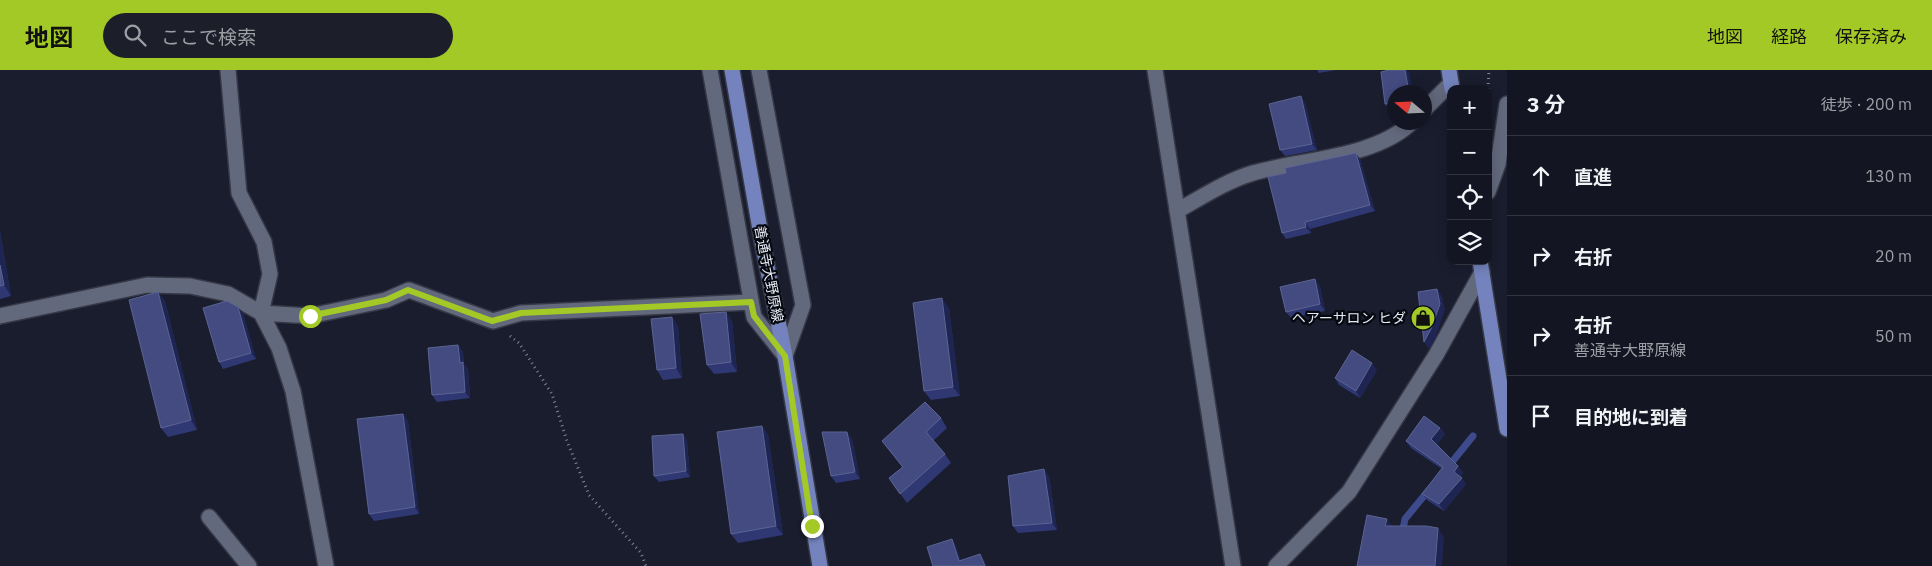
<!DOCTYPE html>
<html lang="ja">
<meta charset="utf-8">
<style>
body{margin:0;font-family:"IBM Plex Sans","Noto Sans JP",sans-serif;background:#1c1f2a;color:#f1f3f6}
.controls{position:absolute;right:15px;top:15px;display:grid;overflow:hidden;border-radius:10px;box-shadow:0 2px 12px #0003}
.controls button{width:45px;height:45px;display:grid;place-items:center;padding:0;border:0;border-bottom:1px solid #323540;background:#131622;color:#f1f3f6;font:25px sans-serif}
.compass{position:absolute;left:1387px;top:15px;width:45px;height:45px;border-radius:50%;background:#131622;box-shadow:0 2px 12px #0003;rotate:289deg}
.stop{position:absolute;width:15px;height:15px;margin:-11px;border:4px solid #a3c926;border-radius:50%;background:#fff}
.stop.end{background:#a3c926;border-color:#fff;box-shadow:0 1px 5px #0008}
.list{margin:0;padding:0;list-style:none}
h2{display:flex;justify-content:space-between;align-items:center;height:65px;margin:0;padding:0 20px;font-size:21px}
h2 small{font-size:16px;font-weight:400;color:#9d9fa5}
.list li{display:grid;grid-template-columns:32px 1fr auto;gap:15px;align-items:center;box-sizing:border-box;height:80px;padding:0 20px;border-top:1px solid #323540}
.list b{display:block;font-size:19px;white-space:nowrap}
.list p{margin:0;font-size:16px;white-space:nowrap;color:#9d9fa5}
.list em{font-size:16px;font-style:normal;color:#9d9fa5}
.icon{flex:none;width:28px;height:28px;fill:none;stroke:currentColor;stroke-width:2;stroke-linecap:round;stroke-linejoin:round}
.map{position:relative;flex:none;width:1507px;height:496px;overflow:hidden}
header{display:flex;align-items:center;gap:30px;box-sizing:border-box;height:70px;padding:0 25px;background:#a3c926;color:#111}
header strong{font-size:24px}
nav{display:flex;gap:28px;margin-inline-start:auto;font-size:18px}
.search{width:350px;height:45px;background:#1c1f2a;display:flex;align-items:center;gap:12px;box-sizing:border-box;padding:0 18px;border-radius:28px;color:#9d9fa5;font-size:19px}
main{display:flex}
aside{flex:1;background:#131622}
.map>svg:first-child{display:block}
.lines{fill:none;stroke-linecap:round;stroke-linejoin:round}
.stream{stroke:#3d4a8c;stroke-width:7}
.minor-casing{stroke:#363846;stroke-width:18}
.major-casing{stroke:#363846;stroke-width:18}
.path{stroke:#818593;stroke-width:3;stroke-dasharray:1 4;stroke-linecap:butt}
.minor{stroke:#63697d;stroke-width:15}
.major{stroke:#7483bd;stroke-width:15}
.wall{fill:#303874}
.shaded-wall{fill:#1e2552}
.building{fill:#434b81;stroke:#5c6493}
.route{stroke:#a3c926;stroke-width:6}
.labels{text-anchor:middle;stroke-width:4.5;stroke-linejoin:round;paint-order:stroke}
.street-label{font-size:14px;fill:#e4e8f3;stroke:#06080f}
.poi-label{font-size:14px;fill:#e4e8f3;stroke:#06080f;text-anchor:end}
</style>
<header>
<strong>地図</strong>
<div class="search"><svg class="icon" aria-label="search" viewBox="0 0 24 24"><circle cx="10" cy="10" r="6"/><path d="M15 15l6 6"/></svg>ここで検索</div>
<nav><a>地図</a><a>経路</a><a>保存済み</a></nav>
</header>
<main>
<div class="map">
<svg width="1507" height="496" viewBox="0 0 1507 496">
<rect width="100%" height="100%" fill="#191d2e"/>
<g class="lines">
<path class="stream" d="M 1448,397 L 1473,366
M 1402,464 L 1405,449 L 1428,421"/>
<defs>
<path id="minor" d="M 228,0 L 239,123 L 264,172 L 270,204 L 261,243 L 279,278 L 293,321 L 326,496
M 710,0 L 754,247 L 785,286
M 759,0 L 803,235 L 785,286
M 1155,0 L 1233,496
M 1424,40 L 1451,13
M 1488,122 L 1498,94 L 1507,34
M 1177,141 C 1202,127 1226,111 1253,103 C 1301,89 1375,88 1412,52
M 0,246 L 147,215 L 190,216 L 228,224 L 261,243 L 310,246 L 386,230 L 409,220 L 493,251 L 521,243 L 751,232
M 209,447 L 249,496
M 1276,496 L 1349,422 L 1436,285 L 1482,202"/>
<path id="major" d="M 732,0 L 762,171 L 785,286 L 820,496
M 1449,0 L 1452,19
M 1480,191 L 1507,359"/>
</defs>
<use href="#minor" class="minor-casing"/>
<use href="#major" class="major-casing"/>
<path class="path" d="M 1488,19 L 1489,0
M 510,266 L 519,273 L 552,324 L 567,371 L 589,425 L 641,483 L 646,496"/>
<use href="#minor" class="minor"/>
<use href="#major" class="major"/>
</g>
<path class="wall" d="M 1317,0 L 1336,0 L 1319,3 Z
M 1409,2 L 1394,22 L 1394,40 L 1390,41 L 1385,34 Z
M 1305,33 L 1317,80 L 1285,86 L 1280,80 Z
M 1360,89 L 1375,141 L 1310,159 L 1311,163 L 1286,169 L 1282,163 L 1286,103 Z
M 0,161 L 11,226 L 0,229 Z
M 1320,216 L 1325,241 L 1291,248 L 1286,242 Z
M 158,222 L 165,231 L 197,360 L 168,367 L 161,358 Z
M 949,238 L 960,326 L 931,330 L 924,321 Z
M 726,242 L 732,251 L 737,302 L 714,304 L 707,295 Z
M 243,243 L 256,289 L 223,299 L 219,292 Z
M 672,247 L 678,256 L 682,308 L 663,310 L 657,300 Z
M 458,275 L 463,282 L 464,294 L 468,299 L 470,328 L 437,332 L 432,325 Z
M 1377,300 L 1360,328 L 1339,315 L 1335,308 Z
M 403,344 L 408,351 L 419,444 L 374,451 L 369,444 Z
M 941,348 L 947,358 L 933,371 L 945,384 L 951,393 L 907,433 L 889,408 L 902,397 L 882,371 Z
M 762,356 L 768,365 L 783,465 L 738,473 L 731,464 Z
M 1440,358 L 1445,364 L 1437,374 L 1458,396 L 1463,403 L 1460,406 L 1466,414 L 1444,441 L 1427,430 L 1422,424 L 1442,399 L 1411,378 L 1406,371 Z
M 847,362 L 852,369 L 860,409 L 836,413 L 831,406 Z
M 683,364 L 687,371 L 690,407 L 659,412 L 654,406 Z
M 1049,406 L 1057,460 L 1018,463 L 1013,456 Z"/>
<path class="shaded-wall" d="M 1405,0 L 1408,0 L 1409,2 L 1413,22 L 1409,22 Z
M 1301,26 L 1305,33 L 1317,80 L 1312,74 Z
M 1356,83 L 1360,89 L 1375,141 L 1370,135 Z
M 1305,152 L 1310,159 L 1311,163 L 1306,157 Z
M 0,161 L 11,226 L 4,215 L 0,195 Z
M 1315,209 L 1320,216 L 1325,241 L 1320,234 Z
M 1437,219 L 1442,226 L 1445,240 L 1436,266 L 1429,279 L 1424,272 Z
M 158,222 L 165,231 L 197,360 L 191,350 Z
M 942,228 L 949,238 L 960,326 L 953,317 Z
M 238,237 L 243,243 L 256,289 L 251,283 Z
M 726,242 L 732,251 L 737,302 L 731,292 Z
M 672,247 L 678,256 L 682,308 L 676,298 Z
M 458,275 L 463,282 L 464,294 L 468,299 L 470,328 L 465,322 L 460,293 Z
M 1372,293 L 1377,300 L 1360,328 L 1356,321 Z
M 403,344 L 408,351 L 419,444 L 415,437 Z
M 762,356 L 768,365 L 783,465 L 776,456 Z
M 1440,358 L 1445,364 L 1436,375 L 1431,369 Z
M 847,362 L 852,369 L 860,409 L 855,402 Z
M 683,364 L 687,371 L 690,407 L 686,401 Z
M 1458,396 L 1463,403 L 1458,408 L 1454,402 Z
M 1044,399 L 1049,406 L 1057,460 L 1052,453 Z
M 1462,408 L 1466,414 L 1444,441 L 1439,434 Z
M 1387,449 L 1393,457 L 1385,456 Z
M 1438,458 L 1444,467 L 1442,496 L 1435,496 Z
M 952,469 L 956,476 L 963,496 L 959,491 Z
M 980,484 L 984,490 L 987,496 L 985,496 Z"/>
<path class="building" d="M 1389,0 L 1405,0 L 1409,22 L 1394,22 L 1394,32 L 1385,34 L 1381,2 Z
M 1301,26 L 1312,74 L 1280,80 L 1269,34 Z
M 1356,83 L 1370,135 L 1305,152 L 1306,157 L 1282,163 L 1268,107 L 1286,103 L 1285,98 Z
M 0,195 L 4,215 L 0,216 Z
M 1315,209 L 1320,234 L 1286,242 L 1280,217 Z
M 1437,219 L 1440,234 L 1431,259 L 1424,272 L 1418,222 Z
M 158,222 L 191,350 L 161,358 L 129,230 Z
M 942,228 L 953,317 L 924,321 L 913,233 Z
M 227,231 L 238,237 L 251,283 L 219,292 L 203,238 Z
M 726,242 L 731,292 L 707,295 L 700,244 Z
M 672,247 L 676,298 L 657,300 L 651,249 Z
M 458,275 L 460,293 L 463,292 L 465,322 L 432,325 L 428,278 Z
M 1352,280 L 1372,293 L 1356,321 L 1335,308 Z
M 925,332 L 941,348 L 926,362 L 945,384 L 900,424 L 889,408 L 903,397 L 882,371 Z
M 403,344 L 415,437 L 369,444 L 357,349 Z
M 1424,346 L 1440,358 L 1431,369 L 1458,396 L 1454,402 L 1462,408 L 1439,434 L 1422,424 L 1443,397 L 1406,371 Z
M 762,356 L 776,456 L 731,464 L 717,362 Z
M 822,362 L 847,362 L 855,402 L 831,406 Z
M 683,364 L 686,401 L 654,406 L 652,366 Z
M 1044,399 L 1052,453 L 1013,456 L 1008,406 Z
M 1367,445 L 1387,449 L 1385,456 L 1426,456 L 1438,458 L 1435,496 L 1357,496 Z
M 952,469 L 959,491 L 980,484 L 985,496 L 933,496 L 927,477 Z"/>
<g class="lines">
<path class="route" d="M 310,246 L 386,230 L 408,220 L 492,251 L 521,243 L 751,232 L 754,246 L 785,286 L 812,456"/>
</g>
<defs>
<symbol id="shop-disc" viewBox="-11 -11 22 22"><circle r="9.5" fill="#a3c926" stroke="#06080f"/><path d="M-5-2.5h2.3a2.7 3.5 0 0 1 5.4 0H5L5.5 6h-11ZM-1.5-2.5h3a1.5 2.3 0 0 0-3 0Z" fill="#111"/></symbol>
</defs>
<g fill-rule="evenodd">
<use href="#shop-disc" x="1409" y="234" width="28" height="28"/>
</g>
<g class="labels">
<g class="street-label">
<text transform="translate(769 204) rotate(79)" y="5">善通寺大野原線</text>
</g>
<g class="poi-label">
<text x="1406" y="253">ヘアーサロン ヒダ</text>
</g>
</g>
</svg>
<div class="controls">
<button>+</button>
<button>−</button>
<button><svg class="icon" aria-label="locate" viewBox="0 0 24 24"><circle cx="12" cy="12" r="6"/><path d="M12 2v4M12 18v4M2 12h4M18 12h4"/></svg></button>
<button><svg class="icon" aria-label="layers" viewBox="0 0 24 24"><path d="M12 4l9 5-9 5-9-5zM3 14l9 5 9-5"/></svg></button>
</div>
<svg class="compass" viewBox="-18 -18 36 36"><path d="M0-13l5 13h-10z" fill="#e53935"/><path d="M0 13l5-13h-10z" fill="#9d9fa5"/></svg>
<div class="stop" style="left:310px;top:246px"></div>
<div class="stop end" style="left:812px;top:456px"></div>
</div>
<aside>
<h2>3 分<small>徒歩 · 200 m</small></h2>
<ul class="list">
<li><svg class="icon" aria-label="ahead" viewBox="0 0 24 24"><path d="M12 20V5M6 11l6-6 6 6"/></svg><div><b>直進</b></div><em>130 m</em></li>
<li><svg class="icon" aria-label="right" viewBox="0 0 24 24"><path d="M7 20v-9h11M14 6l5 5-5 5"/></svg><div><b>右折</b></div><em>20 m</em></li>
<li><svg class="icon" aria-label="right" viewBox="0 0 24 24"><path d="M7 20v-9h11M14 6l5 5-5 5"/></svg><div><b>右折</b><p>善通寺大野原線</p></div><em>50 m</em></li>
<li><svg class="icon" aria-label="arrive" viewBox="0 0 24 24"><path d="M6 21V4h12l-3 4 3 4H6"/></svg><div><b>目的地に到着</b></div></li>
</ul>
</aside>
</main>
